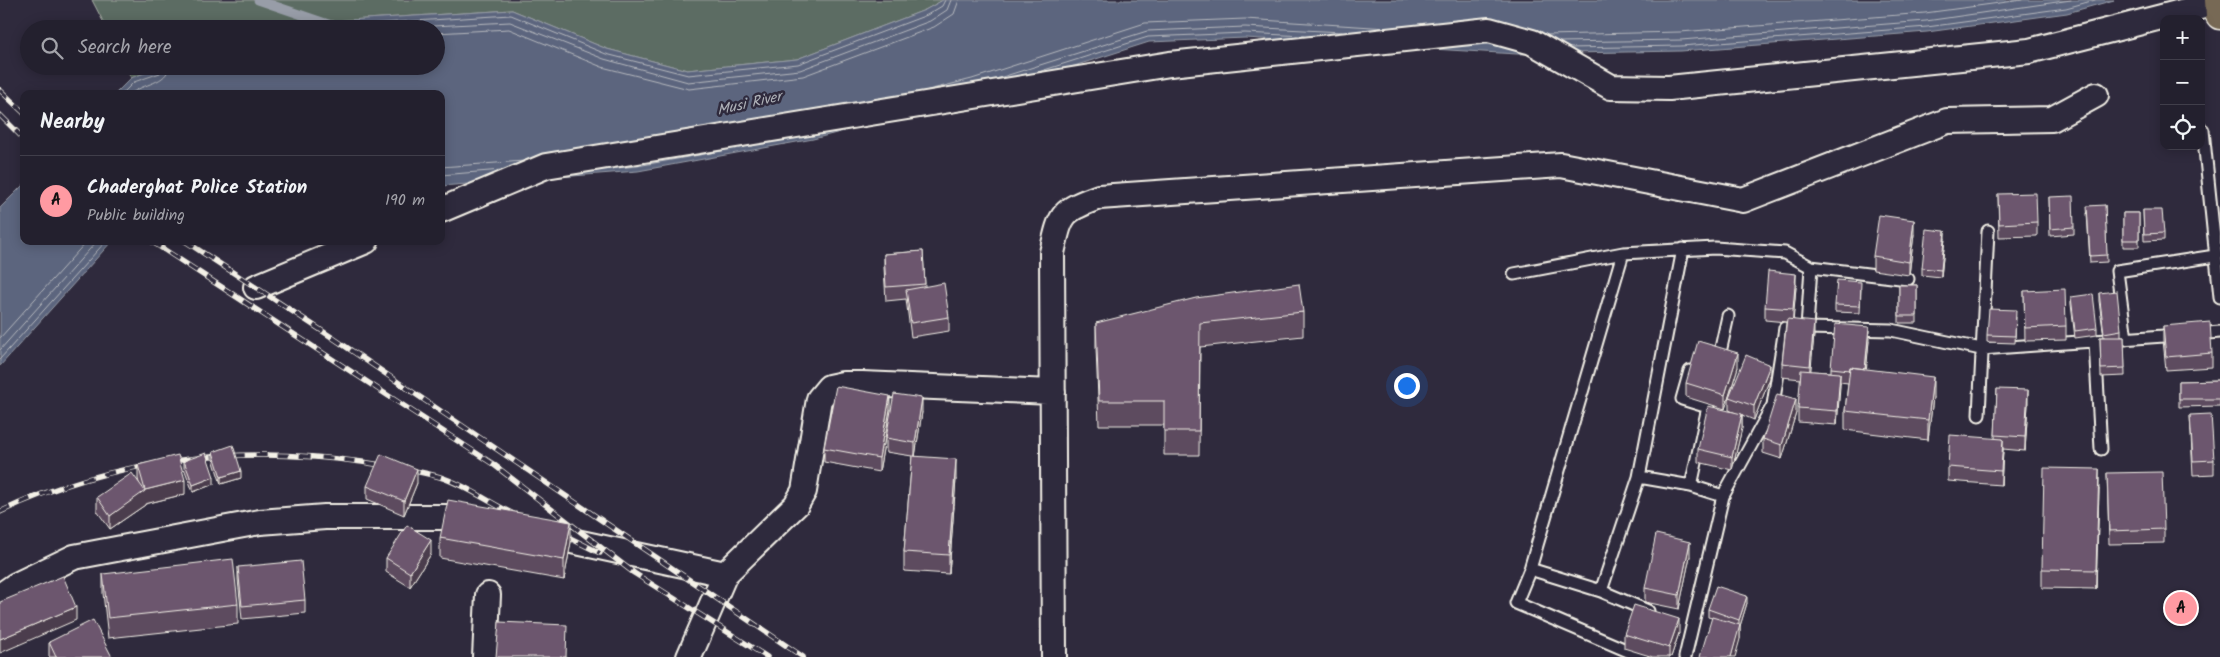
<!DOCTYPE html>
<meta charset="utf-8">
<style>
body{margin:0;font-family:Kalam,sans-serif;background:#2f2d3a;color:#f1f3f6}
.controls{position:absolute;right:15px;top:15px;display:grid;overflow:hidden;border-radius:10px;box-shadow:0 2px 12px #0003}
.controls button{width:45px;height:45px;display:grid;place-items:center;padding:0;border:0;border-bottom:1px solid #403e4a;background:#23202e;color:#f1f3f6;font:25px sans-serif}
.you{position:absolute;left:1406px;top:385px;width:18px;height:18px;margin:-12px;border:4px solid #fff;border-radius:50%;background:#1a73e8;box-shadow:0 0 0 8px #1a73e833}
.badge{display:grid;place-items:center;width:32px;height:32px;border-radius:50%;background:#ff9aa2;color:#111;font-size:16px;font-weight:700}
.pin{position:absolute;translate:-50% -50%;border:2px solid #fff;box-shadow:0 1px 5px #0006}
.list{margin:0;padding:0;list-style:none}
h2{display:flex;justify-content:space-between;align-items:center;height:65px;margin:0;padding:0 20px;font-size:21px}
h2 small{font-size:16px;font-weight:400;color:#a3a3aa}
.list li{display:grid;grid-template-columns:32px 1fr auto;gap:15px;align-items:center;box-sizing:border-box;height:90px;padding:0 20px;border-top:1px solid #403e4a}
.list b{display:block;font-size:19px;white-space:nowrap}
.list p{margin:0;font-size:16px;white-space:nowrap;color:#a3a3aa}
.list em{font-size:16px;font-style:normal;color:#a3a3aa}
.icon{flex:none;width:28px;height:28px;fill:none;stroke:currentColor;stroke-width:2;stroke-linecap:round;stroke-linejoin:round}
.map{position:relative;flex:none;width:2220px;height:657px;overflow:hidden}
.search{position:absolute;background:#23202e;box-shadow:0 2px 12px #0003;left:20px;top:20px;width:425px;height:55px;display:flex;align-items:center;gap:12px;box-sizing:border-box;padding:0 18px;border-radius:28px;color:#a3a3aa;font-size:19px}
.panel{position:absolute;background:#23202e;box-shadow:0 2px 12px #0003;left:20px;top:90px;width:425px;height:155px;border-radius:10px}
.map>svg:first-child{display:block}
.green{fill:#5c6c63;stroke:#a8aea6}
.water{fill:#5b657e;stroke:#989da8}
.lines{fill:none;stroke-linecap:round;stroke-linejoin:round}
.shore{stroke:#b7b9be;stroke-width:1}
.stream{stroke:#989da8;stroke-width:9}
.service-casing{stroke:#f4f1e8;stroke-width:15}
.minor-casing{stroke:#f4f1e8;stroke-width:28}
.trunk-casing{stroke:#f4f1e8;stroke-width:31}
.service{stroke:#2f2a3d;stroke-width:11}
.minor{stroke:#2f2a3d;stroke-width:24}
.trunk{stroke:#776954;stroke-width:28}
.rail-casing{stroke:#f4f1e8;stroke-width:5.5}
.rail{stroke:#2f2a3d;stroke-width:4;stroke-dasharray:11;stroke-linecap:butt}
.wall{fill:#5d4b5f;stroke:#f4f1e8}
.shaded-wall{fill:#4c3d4d;stroke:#f4f1e8}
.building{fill:#6c576e;stroke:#f4f1e8}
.labels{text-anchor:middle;stroke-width:5;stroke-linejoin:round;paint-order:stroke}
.water-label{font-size:15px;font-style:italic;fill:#afb2b8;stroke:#2f2a3d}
</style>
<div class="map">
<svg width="2220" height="657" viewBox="0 0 2220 657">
<rect width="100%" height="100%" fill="#2f2a3d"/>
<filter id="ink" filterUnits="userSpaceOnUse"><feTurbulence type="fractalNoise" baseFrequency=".02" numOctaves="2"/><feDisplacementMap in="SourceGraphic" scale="10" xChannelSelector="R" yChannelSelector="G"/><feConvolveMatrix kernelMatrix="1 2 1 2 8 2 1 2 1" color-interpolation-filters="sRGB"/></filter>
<g filter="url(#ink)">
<path class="green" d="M 92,0 L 943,0 L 925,10 L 797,59 L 687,70 L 607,49 L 512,10 L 284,24 L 270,29 L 107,29 Z
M 125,66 L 164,66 L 131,78 Z"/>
<path class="water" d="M 943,0 L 2114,0 L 2067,13 L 1927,32 L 1681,51 L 1517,54 L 1245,38 L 1149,42 L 977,97 L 813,139 L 638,171 L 441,186 L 441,94 L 115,94 L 131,78 L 164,66 L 436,66 L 436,29 L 270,29 L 284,24 L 512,10 L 607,49 L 687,70 L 797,59 L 925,10 Z
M 24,184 L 24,241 L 112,241 L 0,366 L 0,208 Z"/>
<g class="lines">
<path class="shore" d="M 287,29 L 511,15 L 606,54 L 688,75 L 798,64 L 927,15 L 942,6 L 945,0
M 375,29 L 510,22 L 604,59 L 688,82 L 800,70 L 930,21 L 947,10 L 951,0
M 436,33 L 509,29 L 602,67 L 689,89 L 803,76 L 934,27 L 954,14 L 959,0
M 1546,35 L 1680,32 L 1925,13 L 2022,0
M 1559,42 L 1681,40 L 1926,21 L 2071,0
M 1569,48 L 1681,46 L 1927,27 L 2066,8 L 2095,0
M 1038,72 L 1148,37 L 1245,33 L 1304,36
M 996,79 L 1147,31 L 1245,27 L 1342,32
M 928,90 L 972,79 L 1145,23 L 1245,19 L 1388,28
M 122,94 L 134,82 L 160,73 L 163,66
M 131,94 C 142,83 168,84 169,66
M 441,167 L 524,161
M 616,168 L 637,166 L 722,151
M 441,175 L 502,170
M 0,338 L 87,241
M 0,350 L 97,241
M 0,359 L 106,241"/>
<path class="stream" d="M 258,0 L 343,29"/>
<defs>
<path id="service" d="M 2203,130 L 2220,297
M 1623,253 L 1530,569 L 1516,603 L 1642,657
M 1514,274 L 1623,253 L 1715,248 L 1785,253 L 1811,267 L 1908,279
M 1807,328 L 1891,330 L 1981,349 L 2178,335
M 2197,334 L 2220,332
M 2126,339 L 2117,271 L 2215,256
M 2095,342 L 2101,449
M 1713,356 L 1719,357 L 1728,316
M 1690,371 L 1682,399 L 1708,407 L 1691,486
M 1979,415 L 1988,231
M 1639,477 L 1691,486 L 1723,496
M 1530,569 L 1601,591 L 1648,611
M 1601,591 L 1639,477 L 1683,249
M 1685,657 L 1723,496 L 1773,405 L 1785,328 L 1807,328 L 1811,267"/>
<path id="minor" d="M 441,210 L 546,166 L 1170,64 L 1489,30 L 1532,42 L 1611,87 L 1669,88 L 2029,51 L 2220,2
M 256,287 L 366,241
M 539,534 L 725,574
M 0,596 L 16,585 L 74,557 L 222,529 L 260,522 L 325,517 L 459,517 L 477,521
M 485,657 L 488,595
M 689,657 L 725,574 L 796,505 L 804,491 L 819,399 L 829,387 L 843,384 L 862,384 L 1053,392
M 1054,657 L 1052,253 C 1061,214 1060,211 1099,197 L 1561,165 L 1743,200 L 1947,121 L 2052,119 L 2096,95"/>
<path id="trunk" d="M 2219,0 L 2220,15"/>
</defs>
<use href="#service" class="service-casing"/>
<use href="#minor" class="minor-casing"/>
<use href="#trunk" class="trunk-casing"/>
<use href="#service" class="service"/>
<use href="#minor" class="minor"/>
<use href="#trunk" class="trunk"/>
<defs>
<path id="rail" d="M 0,90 L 24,113
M 0,115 L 24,139
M 151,241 L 493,464 L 634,573 L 767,657
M 185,241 L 333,338 L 803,657
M 0,512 C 113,458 240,445 362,462 C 388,466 415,470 440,477 C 467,485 492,505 518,516
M 558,532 L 600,553"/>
</defs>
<use href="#rail" class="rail-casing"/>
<use href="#rail" class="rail"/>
</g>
<path class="wall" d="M 1998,194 L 2037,222 L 2037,236 L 1999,237 Z
M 2049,197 L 2074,227 L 2074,234 L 2050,236 Z
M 2105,205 L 2107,262 L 2090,263 L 2087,213 Z
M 2143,210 L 2164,233 L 2164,240 L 2144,241 Z
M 2123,213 L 2139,213 L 2139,247 L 2123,247 Z
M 1914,234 L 1909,275 L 1873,270 L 1873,256 Z
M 1945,238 L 1941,277 L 1922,275 L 1922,268 Z
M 923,251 L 925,286 L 949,317 L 949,331 L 911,337 L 906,299 L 886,301 L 884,267 L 884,254 Z
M 1899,285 L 1917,285 L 1917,323 L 1899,323 Z
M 1796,287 L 1793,319 L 1814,335 L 1810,371 L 1831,372 L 1831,368 L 1869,341 L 1866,369 L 1933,397 L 1928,440 L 1845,430 L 1845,411 L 1848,383 L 1840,382 L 1837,425 L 1798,422 L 1798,408 L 1801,379 L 1782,377 L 1782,363 L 1786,322 L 1765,320 L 1765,307 Z
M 1861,289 L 1860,313 L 1835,312 L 1835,305 Z
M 2024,291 L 2066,326 L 2066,340 L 2025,341 Z
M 2099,293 L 2121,330 L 2121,337 L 2124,337 L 2125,376 L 2101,377 L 2100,337 L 2104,337 L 2099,301 Z
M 2071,297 L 2097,328 L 2097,335 L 2075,338 L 2071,304 Z
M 1303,312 L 1303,336 L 1200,347 L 1199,455 L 1164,455 L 1164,425 L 1099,425 L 1096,347 L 1096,323 Z
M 2016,317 L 2015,343 L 1987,342 L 1987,335 Z
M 2163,326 L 2212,353 L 2212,367 L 2166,370 L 2163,340 Z
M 1738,367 L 1725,409 L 1686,397 L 1686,383 Z
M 1770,378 L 1754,420 L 1742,415 L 1742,428 L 1732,470 L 1698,462 L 1698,449 L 1736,413 L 1729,410 L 1729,397 Z
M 2220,380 L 2220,406 L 2179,407 L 2179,381 Z
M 1997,389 L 2028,404 L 2025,451 L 2003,449 L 2001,485 L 1948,481 L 1948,467 L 1995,438 Z
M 890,409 L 879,472 L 824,462 L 824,448 Z
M 922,412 L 915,456 L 956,479 L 949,574 L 904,571 L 904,552 L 912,456 L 886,452 L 886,438 Z
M 1796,413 L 1782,459 L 1763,453 L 1763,439 Z
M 2190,415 L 2214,460 L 2214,474 L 2193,475 Z
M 213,452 L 241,478 L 221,484 L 213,459 Z
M 184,461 L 214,484 L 193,492 L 184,468 Z
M 138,465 L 185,494 L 145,504 L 145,505 L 110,529 L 97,511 L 97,497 L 139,483 L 138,479 Z
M 2107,473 L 2164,529 L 2164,543 L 2109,544 Z
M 417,483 L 404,515 L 367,499 L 367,486 Z
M 2099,489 L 2096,589 L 2042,588 L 2042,569 Z
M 440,538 L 571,542 L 564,580 L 440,558 Z
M 431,554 L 410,587 L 386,572 L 386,558 Z
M 1690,556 L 1679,609 L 1645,602 L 1645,588 Z
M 238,567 L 305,600 L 305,613 L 242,619 L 238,580 Z
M 103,574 L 238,604 L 238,624 L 108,638 L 103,593 Z
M 1747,603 L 1740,626 L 1740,639 L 1712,618 L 1708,617 L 1708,609 Z
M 1679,633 L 1671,657 L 1653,657 L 1624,648 L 1624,634 Z
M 49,642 L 112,657 L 50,657 L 49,656 Z"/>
<path class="shaded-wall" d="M 1914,220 L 1914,234 L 1909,275 L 1909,262 Z
M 1945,231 L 1945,238 L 1941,277 L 1941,270 Z
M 1796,274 L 1796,287 L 1793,323 L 1793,309 Z
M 1814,322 L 1814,335 L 1810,380 L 1810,366 Z
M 1869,327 L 1869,341 L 1865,385 L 1865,371 Z
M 1738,353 L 1738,367 L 1725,409 L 1725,395 Z
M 1770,365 L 1770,378 L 1754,420 L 1754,406 Z
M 1840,373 L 1840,387 L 1837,425 L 1837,411 Z
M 1933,377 L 1933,397 L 1928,440 L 1928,420 Z
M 2028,390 L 2028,404 L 2025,451 L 2025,437 Z
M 890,396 L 890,409 L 879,472 L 879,458 Z
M 922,398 L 922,412 L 915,457 L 915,443 Z
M 1796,399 L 1796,413 L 1782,459 L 1782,445 Z
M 1742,414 L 1742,428 L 1732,470 L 1732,457 Z
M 2003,439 L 2003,452 L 2001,485 L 2001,471 Z
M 956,459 L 956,479 L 949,574 L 949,555 Z
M 417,469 L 417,483 L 404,515 L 404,501 Z
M 2099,469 L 2099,489 L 2096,589 L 2096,570 Z
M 241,471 L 241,478 L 221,484 L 221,477 Z
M 214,477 L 214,484 L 193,492 L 193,485 Z
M 185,480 L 185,494 L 145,504 L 145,505 L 110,529 L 110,516 L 145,490 Z
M 571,522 L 571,542 L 564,580 L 564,560 Z
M 431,540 L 431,554 L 410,587 L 410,573 Z
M 1690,542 L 1690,556 L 1679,609 L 1679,595 Z
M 1747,596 L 1747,603 L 1740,626 L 1740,639 L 1735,657 L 1731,657 L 1739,626 L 1739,620 Z
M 76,607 L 76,620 L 0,653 L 0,639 Z
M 1679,619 L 1679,633 L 1671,657 L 1669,657 L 1669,648 Z"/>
<path class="building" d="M 2036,193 L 2037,222 L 1999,224 L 1998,194 Z
M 2073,196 L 2074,227 L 2050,229 L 2049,197 Z
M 2105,205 L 2107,255 L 2090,256 L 2087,206 Z
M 2143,210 L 2162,210 L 2164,233 L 2144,234 Z
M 2123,213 L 2139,213 L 2139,240 L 2123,240 Z
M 1879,215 L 1914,220 L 1909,262 L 1873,256 Z
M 1926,229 L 1945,231 L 1941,270 L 1922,268 Z
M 923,251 L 925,284 L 886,287 L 884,254 Z
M 1768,271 L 1796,274 L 1793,309 L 1765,307 Z
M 1837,280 L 1861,282 L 1860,306 L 1835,305 Z
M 944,283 L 949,317 L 911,323 L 906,290 Z
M 1299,284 L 1303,312 L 1200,323 L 1199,431 L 1164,431 L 1164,401 L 1099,401 L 1096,323 L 1196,298 Z
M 1899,285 L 1917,285 L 1917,316 L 1899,316 Z
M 2065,289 L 2066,326 L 2025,328 L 2024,291 Z
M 2117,291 L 2121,330 L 2104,333 L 2099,293 Z
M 2093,294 L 2097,328 L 2075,331 L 2071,297 Z
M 1989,309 L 2016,310 L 2015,336 L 1987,335 Z
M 1787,319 L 1814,322 L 1810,366 L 1782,363 Z
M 2210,322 L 2212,353 L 2166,357 L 2163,326 Z
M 1835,324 L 1869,327 L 1865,369 L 1850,367 L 1850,370 L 1831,368 Z
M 2100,337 L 2124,337 L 2125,368 L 2101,369 Z
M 1698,341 L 1738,353 L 1725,395 L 1686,383 Z
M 1746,355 L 1770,365 L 1754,406 L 1729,397 Z
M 1850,367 L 1933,377 L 1928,420 L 1845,411 Z
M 1801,370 L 1840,373 L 1837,411 L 1798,408 Z
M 2220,380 L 2220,399 L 2179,399 L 2179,381 Z
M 836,386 L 890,396 L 879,458 L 824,448 Z
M 1997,389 L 2028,390 L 2025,437 L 1995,435 Z
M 894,394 L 922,398 L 915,443 L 886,438 Z
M 1777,394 L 1796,399 L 1782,445 L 1763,439 Z
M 1708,406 L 1742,414 L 1732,457 L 1698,449 Z
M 2211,414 L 2214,460 L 2193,461 L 2190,415 Z
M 1950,435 L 2003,439 L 2001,471 L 1948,467 Z
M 233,445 L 241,471 L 221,477 L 213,452 Z
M 206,453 L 214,477 L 193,485 L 184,461 Z
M 381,454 L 417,469 L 404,501 L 367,486 Z
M 178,455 L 185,480 L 145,490 L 138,465 Z
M 912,456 L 956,459 L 949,555 L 904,552 Z
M 2044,468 L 2099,469 L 2096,570 L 2042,569 Z
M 2162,472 L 2164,529 L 2109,531 L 2107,473 Z
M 132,473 L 145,491 L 110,516 L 97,497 Z
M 448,500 L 571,522 L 564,560 L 440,538 Z
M 407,525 L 431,540 L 410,573 L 386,558 Z
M 1656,534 L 1690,542 L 1679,595 L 1645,588 Z
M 233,559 L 238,604 L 108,618 L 103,574 Z
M 301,561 L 305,600 L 242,606 L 238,567 Z
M 63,576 L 76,607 L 0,639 L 0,602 Z
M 1716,586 L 1747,596 L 1739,620 L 1708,609 Z
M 1634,605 L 1679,619 L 1669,648 L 1624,634 Z
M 1712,617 L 1740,625 L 1731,657 L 1700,657 Z
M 93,620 L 112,657 L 56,657 L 49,642 Z
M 499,622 L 567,625 L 566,657 L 496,657 Z"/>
</g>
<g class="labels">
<g class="water-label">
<text transform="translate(749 103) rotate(-13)" y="5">Musi River</text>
</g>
</g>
</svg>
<div class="controls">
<button>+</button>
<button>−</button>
<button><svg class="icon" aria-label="locate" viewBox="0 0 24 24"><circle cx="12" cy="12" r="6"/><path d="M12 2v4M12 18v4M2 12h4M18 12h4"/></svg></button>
</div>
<div class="you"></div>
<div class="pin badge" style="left:2181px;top:608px">A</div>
<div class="search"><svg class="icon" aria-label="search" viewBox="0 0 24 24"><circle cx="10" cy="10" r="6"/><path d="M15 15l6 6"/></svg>Search here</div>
<section class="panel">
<h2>Nearby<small></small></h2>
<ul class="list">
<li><span class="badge">A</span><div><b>Chaderghat Police Station</b><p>Public building</p></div><em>190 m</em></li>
</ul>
</section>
</div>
